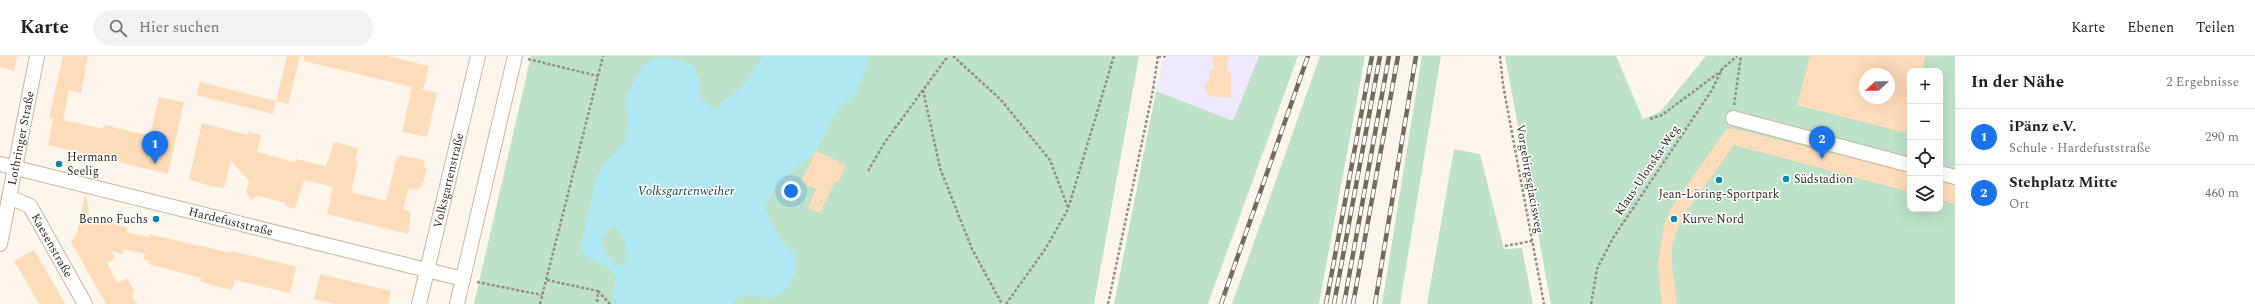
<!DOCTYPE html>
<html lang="de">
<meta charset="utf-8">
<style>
body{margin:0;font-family:Spectral,serif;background:#f2f2f2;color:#202124}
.controls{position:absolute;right:12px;top:12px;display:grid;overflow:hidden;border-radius:8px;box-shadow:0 4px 16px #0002}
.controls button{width:36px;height:36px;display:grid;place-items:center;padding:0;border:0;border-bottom:1px solid #e0e0e0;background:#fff;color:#202124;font:20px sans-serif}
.compass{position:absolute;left:1859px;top:12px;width:36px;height:36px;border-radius:50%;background:#fff;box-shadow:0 4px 16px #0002;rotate:249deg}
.you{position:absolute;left:791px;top:135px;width:14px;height:14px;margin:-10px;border:3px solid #fff;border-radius:50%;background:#1a73e8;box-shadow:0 0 0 6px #1a73e833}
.badge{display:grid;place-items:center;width:26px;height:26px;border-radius:50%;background:#1a73e8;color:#fff;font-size:13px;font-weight:700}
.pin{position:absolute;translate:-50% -33px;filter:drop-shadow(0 1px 2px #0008)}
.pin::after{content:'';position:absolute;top:21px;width:14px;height:12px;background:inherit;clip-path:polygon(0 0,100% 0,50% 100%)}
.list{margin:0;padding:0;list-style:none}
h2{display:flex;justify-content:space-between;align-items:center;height:52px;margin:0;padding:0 16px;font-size:17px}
h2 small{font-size:13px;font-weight:400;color:#757577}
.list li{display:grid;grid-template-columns:26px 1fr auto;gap:12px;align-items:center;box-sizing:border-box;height:56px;padding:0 16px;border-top:1px solid #e0e0e0}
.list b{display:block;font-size:15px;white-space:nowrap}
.list p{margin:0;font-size:13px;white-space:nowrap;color:#757577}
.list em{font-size:13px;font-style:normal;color:#757577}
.icon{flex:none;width:22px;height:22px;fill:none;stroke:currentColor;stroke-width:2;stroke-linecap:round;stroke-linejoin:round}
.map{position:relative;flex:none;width:1955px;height:248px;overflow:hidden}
header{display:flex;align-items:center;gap:24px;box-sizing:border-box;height:56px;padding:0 20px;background:#fff;border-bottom:1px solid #e0e0e0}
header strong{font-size:19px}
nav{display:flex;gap:22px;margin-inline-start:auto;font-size:14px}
.search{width:280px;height:36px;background:#f2f2f2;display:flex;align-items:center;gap:10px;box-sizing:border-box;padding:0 14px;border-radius:22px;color:#757577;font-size:15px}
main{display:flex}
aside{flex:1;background:#fff}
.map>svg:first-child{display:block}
.education{fill:#eee9ff}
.green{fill:#bde2c9;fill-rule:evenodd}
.water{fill:#afe8f3;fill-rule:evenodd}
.building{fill:#fedbb9;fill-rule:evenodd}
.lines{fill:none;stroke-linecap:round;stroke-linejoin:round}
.minor-casing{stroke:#c8b79f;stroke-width:16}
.path{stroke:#968f86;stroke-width:2.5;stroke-dasharray:3 2;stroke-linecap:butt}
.minor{stroke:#fff;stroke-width:14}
.rail-casing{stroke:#706a60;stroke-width:4.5}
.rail{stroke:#fff;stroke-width:3;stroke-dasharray:9;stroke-linecap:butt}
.poi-dot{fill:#0086a8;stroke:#fff;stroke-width:1.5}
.labels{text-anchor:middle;stroke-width:3;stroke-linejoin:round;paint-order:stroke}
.street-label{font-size:12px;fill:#2e281f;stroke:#fff}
.poi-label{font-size:12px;fill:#2e281f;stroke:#fff;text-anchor:start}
.water-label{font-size:13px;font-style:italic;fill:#13464e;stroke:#fff}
</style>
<header>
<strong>Karte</strong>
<div class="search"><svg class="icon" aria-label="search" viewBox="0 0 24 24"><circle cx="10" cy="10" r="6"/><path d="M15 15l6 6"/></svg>Hier suchen</div>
<nav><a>Karte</a><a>Ebenen</a><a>Teilen</a></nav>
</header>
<main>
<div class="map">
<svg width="1955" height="248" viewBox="0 0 1955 248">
<rect width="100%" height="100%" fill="#fcf5eb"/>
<path class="education" d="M 1164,0 L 1259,0 L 1233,65 L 1156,35 Z"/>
<path class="green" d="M 531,0 L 1139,0 L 1094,248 L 474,248 Z
M 1259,0 L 1298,0 L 1208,248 L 1114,248 L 1156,35 L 1233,65 Z
M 1320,0 L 1365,0 L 1319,248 L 1232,248 Z
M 1422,0 L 1441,0 L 1400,248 L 1382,248 Z
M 1505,0 L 1616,0 L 1643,63 L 1661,55 L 1706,0 L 1955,0 L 1955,248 L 1551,248 ZM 1910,15 L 1940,15 L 1940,153 L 1910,153 ZM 1865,18 L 1889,18 L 1889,42 L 1865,42 Z
M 1454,93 L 1480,98 L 1504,193 L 1522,192 L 1533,248 L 1427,248 Z"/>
<path class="water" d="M 763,0 L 869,0 L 861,27 L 854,40 L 835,55 L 825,79 L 816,94 L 777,129 L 772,136 L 771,144 L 764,146 C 767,159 782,195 798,197 L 795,202 C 798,218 789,237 771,241 C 759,244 739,233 733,248 L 616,248 L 612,240 L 616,222 L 609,212 L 583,198 L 581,190 L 596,122 L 605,106 L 618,94 L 625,84 L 628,71 L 626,41 L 640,13 L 649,5 L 658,2 L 672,2 L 693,9 L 700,25 L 699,40 L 715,55 L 724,44 L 742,31 ZM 615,170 C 624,179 630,195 624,208 L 619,210 L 602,192 C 602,181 604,175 615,170 Z"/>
<path class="building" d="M 0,0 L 17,0 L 14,15 L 0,11 Z
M 63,0 L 88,0 L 81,37 L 69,34 L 63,64 L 104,73 L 105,69 L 150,80 L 159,41 L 184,46 L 168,118 L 48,89 L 53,63 L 49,62 Z
M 287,0 L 300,0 L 288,48 L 276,45 L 273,58 L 196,39 L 200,26 L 276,45 Z
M 304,0 L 389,0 L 429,10 L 423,34 L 437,37 L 427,81 L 402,76 L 412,31 L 304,5 Z
M 1213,0 L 1229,0 L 1227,14 L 1231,17 L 1231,42 L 1208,40 L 1204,30 L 1209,25 L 1209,15 L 1214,13 Z
M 1810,0 L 1926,0 L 1922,15 L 1910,15 L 1910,63 L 1906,77 L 1797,49 ZM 1865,18 L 1889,18 L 1889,42 L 1865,42 Z
M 202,67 L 248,79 L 249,76 L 261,79 L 257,96 L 295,106 L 296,103 L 326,110 L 334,86 L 358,92 L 355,105 L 358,105 L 351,136 L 386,145 L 397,100 L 400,101 L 400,99 L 424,104 L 424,111 L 427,112 L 423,128 L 418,134 L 409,132 L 403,153 L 411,156 L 408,178 L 327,158 L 333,131 L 304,124 L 295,153 L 285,150 L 285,147 L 258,140 L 251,144 L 246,136 L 249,125 L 231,105 L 224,132 L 210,130 L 189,123 Z
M 1732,72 L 1910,117 L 1910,136 L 1734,89 L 1685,158 L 1677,174 L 1672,192 L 1672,209 L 1677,248 L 1662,248 L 1658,208 L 1664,169 L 1673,149 L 1725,75 Z
M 816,95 L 846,109 L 838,127 L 835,126 L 820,157 L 808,152 L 816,133 L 801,126 Z
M 1940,126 L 1955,129 L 1955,148 L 1940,144 Z
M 85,139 L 86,139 L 90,162 L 125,171 L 127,172 L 126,176 L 149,181 L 149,178 L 231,197 L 232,195 L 294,210 L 296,212 L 290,237 L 235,224 L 232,234 L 212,229 L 200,225 L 201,222 L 148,208 L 149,205 L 144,203 L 145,198 L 124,193 L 122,198 L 111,195 L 115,202 L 107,207 L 117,227 L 127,222 L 134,234 L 132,240 L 137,248 L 106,248 L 71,186 L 77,178 Z
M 34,194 L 58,235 L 65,248 L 39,248 L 24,222 L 14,205 Z
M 320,218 L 391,235 L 388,248 L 334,248 L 314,243 Z"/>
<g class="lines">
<defs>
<g id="minor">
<path d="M 1733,62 L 1910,109"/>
<path id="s1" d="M 0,108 L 463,223"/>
<path d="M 1940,117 L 1955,121"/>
<path id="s2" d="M 9,141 L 30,150 L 85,248"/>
<path id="s3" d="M 0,188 L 37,0"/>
<path id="s4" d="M 419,248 L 478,0"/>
<path d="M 457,248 L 515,0"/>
</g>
</defs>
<use href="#minor" class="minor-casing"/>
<path class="path" d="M 953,0 L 1001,44 L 1050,104 L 1068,152
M 1500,0 L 1503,29 L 1544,248
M 1158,1 L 1167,0
M 528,3 L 598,20
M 923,34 L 940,112 L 972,193 L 1002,248
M 1734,49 L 1741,0
M 1650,63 L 1662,59 L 1721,15
M 868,115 L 885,86 L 948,0
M 1505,190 L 1532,185
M 547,224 L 598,235 L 597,248
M 477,226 L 542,239
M 598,235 L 610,248
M 540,248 L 603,0
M 1006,248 L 1046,192 L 1068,153 L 1114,0
M 1108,248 L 1153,34 L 1158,0
M 1591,248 L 1597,213 L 1613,182 L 1712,34 L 1722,13 L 1737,0"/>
<use href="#minor" class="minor"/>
<defs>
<path id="rail" d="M 1221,248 L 1308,0
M 1326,248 L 1372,0
M 1334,248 L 1380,0
M 1344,248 L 1389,0
M 1353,248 L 1398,0
M 1375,248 L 1416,0"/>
</defs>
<use href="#rail" class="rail-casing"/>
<use href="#rail" class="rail"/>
</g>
<g class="poi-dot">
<circle cx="59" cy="108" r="4"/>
<circle cx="1786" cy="123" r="4"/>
<circle cx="1719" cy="124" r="4"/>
<circle cx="156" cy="163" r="4"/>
<circle cx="1674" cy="163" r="4"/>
</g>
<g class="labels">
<g class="street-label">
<text dy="4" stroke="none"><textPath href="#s3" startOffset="108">Lothringer Straße</textPath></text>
<text transform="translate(1647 114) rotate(-56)" y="4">Klaus-Ulonska-Weg</text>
<text transform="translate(1530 123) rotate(80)" y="4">Vorgebirgsglacisweg</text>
<text dy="4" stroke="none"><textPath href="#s4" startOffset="127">Volksgartenstraße</textPath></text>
<text dy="4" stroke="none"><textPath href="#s1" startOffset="238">Hardefuststraße</textPath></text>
<text dy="4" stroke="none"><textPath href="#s2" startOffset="68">Kaesenstraße</textPath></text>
</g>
<g class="poi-label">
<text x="67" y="105">Hermann<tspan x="67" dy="14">Seelig</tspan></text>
<text x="1794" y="127">Südstadion</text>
<text x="1719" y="142" text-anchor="middle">Jean-Löring-Sportpark</text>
<text x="148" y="167" text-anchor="end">Benno Fuchs</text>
<text x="1682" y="167">Kurve Nord</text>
</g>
<g class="water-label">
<text x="686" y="139">Volksgartenweiher</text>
</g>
</g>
</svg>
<div class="controls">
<button>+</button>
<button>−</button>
<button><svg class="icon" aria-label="locate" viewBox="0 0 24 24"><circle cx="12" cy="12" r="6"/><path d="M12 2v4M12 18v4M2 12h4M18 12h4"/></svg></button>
<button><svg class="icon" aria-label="layers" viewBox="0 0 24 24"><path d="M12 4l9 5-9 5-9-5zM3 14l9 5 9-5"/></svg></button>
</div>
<svg class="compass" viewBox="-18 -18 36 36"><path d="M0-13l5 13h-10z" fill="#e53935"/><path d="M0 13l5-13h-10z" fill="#757577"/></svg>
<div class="you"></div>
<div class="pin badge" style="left:155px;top:108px">1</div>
<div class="pin badge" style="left:1822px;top:103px">2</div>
</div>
<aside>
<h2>In der Nähe<small>2 Ergebnisse</small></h2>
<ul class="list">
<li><span class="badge">1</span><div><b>iPänz e.V.</b><p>Schule · Hardefuststraße</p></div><em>290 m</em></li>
<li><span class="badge">2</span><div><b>Stehplatz Mitte</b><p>Ort</p></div><em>460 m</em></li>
</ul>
</aside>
</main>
